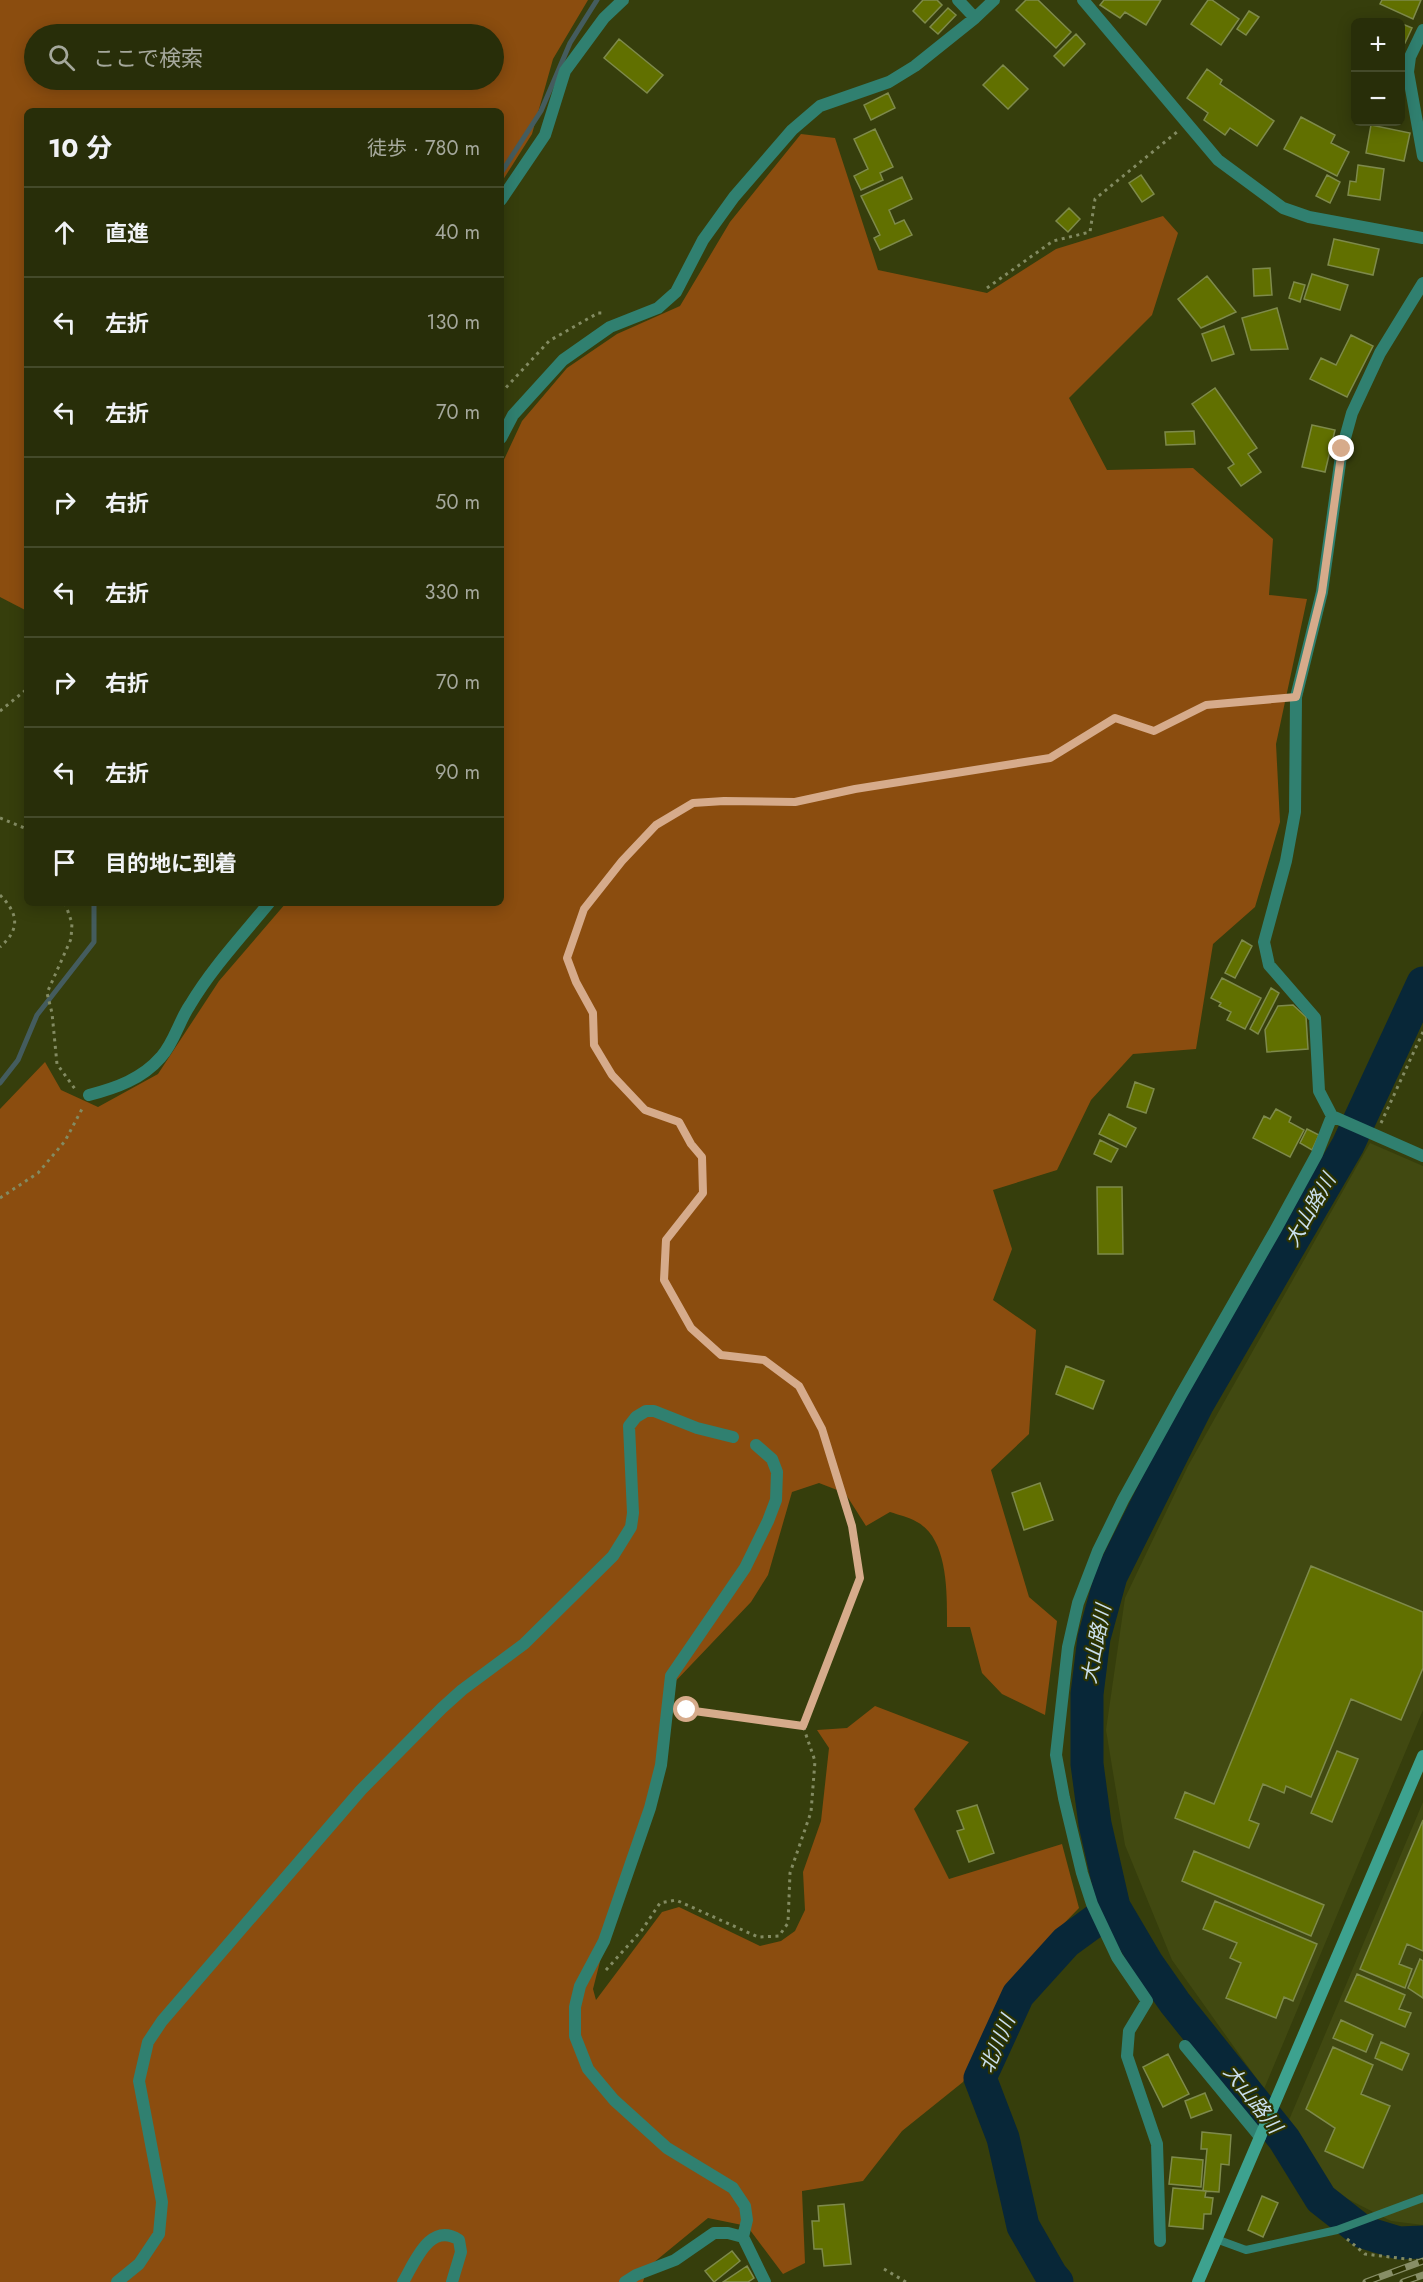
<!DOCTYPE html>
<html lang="ja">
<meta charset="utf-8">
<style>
body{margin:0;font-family:Jost,"Noto Sans JP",sans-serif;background:#303612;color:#f1f3f6}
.controls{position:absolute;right:18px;top:18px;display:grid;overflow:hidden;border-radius:9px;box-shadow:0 3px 15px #0003}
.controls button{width:54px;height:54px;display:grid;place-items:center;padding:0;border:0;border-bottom:2px solid #444a2a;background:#282e09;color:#f1f3f6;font:30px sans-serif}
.stop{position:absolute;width:18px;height:18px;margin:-14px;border:4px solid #d6ab8b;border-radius:50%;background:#fff}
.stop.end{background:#d6ab8b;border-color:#fff;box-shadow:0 2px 6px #0008}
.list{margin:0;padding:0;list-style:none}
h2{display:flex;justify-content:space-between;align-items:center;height:78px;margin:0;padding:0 24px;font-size:26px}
h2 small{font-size:20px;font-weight:400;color:#a5a89c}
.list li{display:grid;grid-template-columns:39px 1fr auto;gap:18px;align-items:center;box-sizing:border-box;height:90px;padding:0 24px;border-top:2px solid #444a2a}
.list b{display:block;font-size:22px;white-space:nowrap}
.list em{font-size:20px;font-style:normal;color:#a5a89c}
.icon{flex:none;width:33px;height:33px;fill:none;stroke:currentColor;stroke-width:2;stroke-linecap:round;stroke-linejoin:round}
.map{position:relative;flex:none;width:1423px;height:2282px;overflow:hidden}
.search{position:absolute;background:#282e09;box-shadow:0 3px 15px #0003;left:24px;top:24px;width:480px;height:66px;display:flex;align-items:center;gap:15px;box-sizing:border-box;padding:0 21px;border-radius:33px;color:#a5a89c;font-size:22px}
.panel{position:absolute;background:#282e09;box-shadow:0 3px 15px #0003;left:24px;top:108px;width:480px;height:798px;border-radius:9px}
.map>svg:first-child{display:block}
.built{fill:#414911}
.green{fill:#8b4d0f;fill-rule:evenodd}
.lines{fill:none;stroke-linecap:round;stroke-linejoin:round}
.stream{stroke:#445c5e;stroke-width:5}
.river{stroke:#082738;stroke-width:33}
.building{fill:#617000;stroke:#7e8a4b;stroke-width:1.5}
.path{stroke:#838b62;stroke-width:3;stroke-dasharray:3 4.5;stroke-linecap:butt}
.lane{stroke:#308070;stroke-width:8}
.street{stroke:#308070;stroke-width:12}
.secondary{stroke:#3da28f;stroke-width:12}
.rail-casing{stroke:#878e66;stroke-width:7}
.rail{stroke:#2c3301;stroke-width:4.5;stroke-dasharray:14;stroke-linecap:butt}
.route{stroke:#d6ab8b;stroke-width:8}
.labels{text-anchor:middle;stroke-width:4.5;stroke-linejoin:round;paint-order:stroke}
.water-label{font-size:20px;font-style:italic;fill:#cbe0ef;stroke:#2c3301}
</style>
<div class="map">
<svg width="1423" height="2282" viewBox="0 0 1423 2282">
<rect width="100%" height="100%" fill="#363e0c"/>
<path class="built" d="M 1370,1143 L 1423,1166 L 1423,1710 L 1264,2089 L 1172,1960 L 1125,1845 L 1106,1730 L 1125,1598 L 1188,1466 Z
M 1423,1802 L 1423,2225 L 1391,2221 L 1334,2192 L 1289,2120 Z"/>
<path class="green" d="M 0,0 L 588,0 L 553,59 L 532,134 L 501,183 L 501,111 L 27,111 L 27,611 L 0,597 ZM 494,34 L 494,80 L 34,80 L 34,34 Z
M 801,134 L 835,138 L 878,270 L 987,293 L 1056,249 L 1163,216 L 1178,233 L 1152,315 L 1069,398 L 1107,470 L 1193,468 L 1273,539 L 1269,595 L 1307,599 L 1276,744 L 1280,822 L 1255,907 L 1213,944 L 1196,1049 L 1133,1054 L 1091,1100 L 1057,1170 L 993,1190 L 1012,1249 L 993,1300 L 1036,1330 L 1029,1434 L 991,1470 L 1029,1597 L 1057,1621 L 1045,1715 L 1002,1694 L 982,1673 L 970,1627 L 947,1627 C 947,1596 949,1539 917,1522 C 909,1517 899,1515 890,1512 L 866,1526 L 845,1493 L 819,1483 L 792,1492 L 768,1575 L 751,1602 L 670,1687 L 654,1788 L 621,1879 L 593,1989 L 596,2000 L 662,1912 L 679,1907 L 760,1946 L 781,1941 L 795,1931 L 805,1910 L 803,1872 L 821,1821 L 829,1748 L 817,1730 L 847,1728 L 875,1706 L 969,1742 L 914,1809 L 949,1879 L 1062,1844 L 1079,1908 L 1039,1949 L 963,2082 L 902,2131 L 863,2181 L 802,2191 L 805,2263 L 783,2274 L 747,2226 L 708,2218 L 647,2268 L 643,2282 L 0,2282 L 0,1109 L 45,1062 L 61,1090 L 98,1107 L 158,1074 L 219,981 L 286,903 L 501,903 L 501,466 L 522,421 L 567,368 L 617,334 L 680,306 L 730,222 Z"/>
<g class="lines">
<path class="stream" d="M 501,173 L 541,111 L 570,43 L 597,0
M 0,1083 L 18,1060 L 37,1015 L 94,942 L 94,903"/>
<path class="river" d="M 1423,983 L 1348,1145 L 1197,1405 L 1111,1576 L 1094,1638 L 1087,1694 L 1087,1764 L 1095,1824 L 1114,1907 L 1147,1963 L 1175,2003 L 1284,2139 L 1321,2199 L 1363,2232 L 1399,2243 L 1423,2242
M 1057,2282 L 1051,2275 L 1023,2226 L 1003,2138 L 980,2078 L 1018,1995 L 1066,1942 L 1114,1907"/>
</g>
<path class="building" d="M 923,0 L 937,0 L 942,5 L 925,23 L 913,11 Z
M 1026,0 L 1038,0 L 1071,32 L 1056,48 L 1016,10 Z
M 1104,0 L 1161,0 L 1146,25 L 1125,12 L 1120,18 L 1100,5 Z
M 1208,0 L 1212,0 L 1239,19 L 1221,45 L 1191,24 Z
M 1382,0 L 1421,0 L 1413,19 L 1380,4 Z
M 948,8 L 956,15 L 938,34 L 930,27 Z
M 1249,11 L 1259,17 L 1246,35 L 1237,29 Z
M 1400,23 L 1412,28 L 1405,43 L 1400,40 Z
M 1076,34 L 1085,44 L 1064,66 L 1054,56 Z
M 619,39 L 663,75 L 647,93 L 604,58 Z
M 1003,65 L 1028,89 L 1008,109 L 983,85 Z
M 1207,69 L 1222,80 L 1220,84 L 1274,121 L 1257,146 L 1230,128 L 1225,135 L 1204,120 L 1208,113 L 1187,98 Z
M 888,93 L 895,108 L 871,120 L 864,105 Z
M 1301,117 L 1335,135 L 1331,143 L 1349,152 L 1337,176 L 1284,149 Z
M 1371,125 L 1410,133 L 1404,161 L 1366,153 Z
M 875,129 L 893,167 L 880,173 L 883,180 L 861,190 L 854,176 L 868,169 L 854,139 Z
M 1358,165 L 1384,169 L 1380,200 L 1348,195 L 1350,181 L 1356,182 Z
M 1141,175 L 1154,194 L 1142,202 L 1129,183 Z
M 1327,175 L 1340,182 L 1330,203 L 1316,196 Z
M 902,177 L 912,199 L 889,210 L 895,224 L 904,220 L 912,235 L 880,250 L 874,238 L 880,235 L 861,196 Z
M 1069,208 L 1080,219 L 1068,232 L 1056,221 Z
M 1334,239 L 1379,249 L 1373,275 L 1328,265 Z
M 1270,268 L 1272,295 L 1254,296 L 1253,269 Z
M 1312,274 L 1348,285 L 1340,310 L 1304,299 Z
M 1207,276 L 1236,312 L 1201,328 L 1178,299 Z
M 1294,282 L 1305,285 L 1300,302 L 1289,298 Z
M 1277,308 L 1288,349 L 1251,350 L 1242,318 Z
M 1224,326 L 1234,354 L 1212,361 L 1202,334 Z
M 1351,335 L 1373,346 L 1347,397 L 1310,379 L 1321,358 L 1336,365 Z
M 1215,388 L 1257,448 L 1248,454 L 1261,472 L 1241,486 L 1228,468 L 1234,464 L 1192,404 Z
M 1312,425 L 1335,430 L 1325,472 L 1302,467 Z
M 1194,431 L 1195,444 L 1166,445 L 1165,432 Z
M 1242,940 L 1252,946 L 1235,978 L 1225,973 Z
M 1222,978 L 1261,998 L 1245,1029 L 1227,1020 L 1231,1012 L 1219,1006 L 1221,1003 L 1211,998 Z
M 1271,988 L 1279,993 L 1258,1034 L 1250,1029 Z
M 1293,1005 L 1306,1017 L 1308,1049 L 1267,1052 L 1265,1030 L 1278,1006 Z
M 1135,1082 L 1154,1089 L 1146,1113 L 1127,1107 Z
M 1276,1109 L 1291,1117 L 1289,1122 L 1304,1130 L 1290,1157 L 1253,1138 L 1264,1116 L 1270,1119 Z
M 1109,1114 L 1136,1128 L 1126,1147 L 1099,1134 Z
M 1307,1129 L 1319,1135 L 1312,1150 L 1300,1143 Z
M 1100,1140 L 1118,1149 L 1111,1162 L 1094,1154 Z
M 1097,1187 L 1122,1187 L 1123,1254 L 1098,1254 Z
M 1066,1366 L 1104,1381 L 1093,1409 L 1056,1394 Z
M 1040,1483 L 1053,1520 L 1024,1530 L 1012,1493 Z
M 1311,1566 L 1423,1612 L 1423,1668 L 1401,1720 L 1351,1699 L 1311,1797 L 1286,1786 L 1284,1793 L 1263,1784 L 1249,1820 L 1259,1824 L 1249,1848 L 1175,1818 L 1185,1792 L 1214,1804 Z
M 1337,1751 L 1358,1759 L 1332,1822 L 1311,1813 Z
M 977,1805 L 994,1853 L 969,1862 L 957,1831 L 964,1829 L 957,1811 Z
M 1423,1820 L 1423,1951 L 1407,1944 L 1399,1964 L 1412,1969 L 1405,1988 L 1360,1969 Z
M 1194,1851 L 1324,1905 L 1311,1936 L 1182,1881 Z
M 1215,1901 L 1317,1944 L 1293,2001 L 1284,1997 L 1276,2018 L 1226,1998 L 1241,1963 L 1230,1958 L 1237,1943 L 1203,1929 Z
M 1420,1959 L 1423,1961 L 1423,1998 L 1408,1988 Z
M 1357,1974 L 1405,1995 L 1399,2009 L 1411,2013 L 1405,2027 L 1345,2001 Z
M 1341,2020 L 1373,2035 L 1366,2052 L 1333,2038 Z
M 1381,2042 L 1409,2054 L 1402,2070 L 1375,2058 Z
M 1333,2047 L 1373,2065 L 1361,2094 L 1390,2106 L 1363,2168 L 1325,2151 L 1335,2128 L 1306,2109 Z
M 1168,2054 L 1189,2094 L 1163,2107 L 1143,2067 Z
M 1205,2093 L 1212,2110 L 1191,2118 L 1185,2101 Z
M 1202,2132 L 1231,2135 L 1229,2165 L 1221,2164 L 1219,2192 L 1203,2191 L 1207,2149 L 1201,2149 Z
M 1172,2157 L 1203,2160 L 1201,2187 L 1169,2184 Z
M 1173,2188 L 1206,2191 L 1205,2197 L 1213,2198 L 1211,2214 L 1204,2214 L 1203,2229 L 1169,2226 Z
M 1262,2196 L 1278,2203 L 1263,2237 L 1248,2230 Z
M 844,2204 L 851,2264 L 824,2266 L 822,2249 L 814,2249 L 812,2221 L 819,2221 L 818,2206 Z
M 732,2251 L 740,2261 L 714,2282 L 705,2271 Z
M 747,2266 L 754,2278 L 748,2282 L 723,2282 Z"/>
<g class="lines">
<path class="path" d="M 987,288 L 1053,241 L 1090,232 L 1095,199 L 1177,132
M 501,393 L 549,341 L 598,313 L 602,313
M 0,711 L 27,689
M 0,818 L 27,829
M 0,895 C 18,913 21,929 0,947
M 65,903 L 72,923 L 71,939 L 47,993 L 52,1013 L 57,1064 L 75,1089
M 1381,1123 L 1423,1032
M 0,1198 L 38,1173 L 65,1141 L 82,1109
M 803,1726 L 860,1578 L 852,1526 L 822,1429 L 799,1386 L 764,1360 L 721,1355 L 691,1328 L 664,1280 L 666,1240 L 703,1193 L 702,1157 L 691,1144 L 679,1122 L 645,1110 L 612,1075 L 594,1045 L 593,1013 L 576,982 L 567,958 L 584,909 L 622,861 L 656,826 L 693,803 L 724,801 L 795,802 L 855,789 L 1050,758 L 1115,718 L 1154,731 L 1206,705 L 1282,699
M 606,1970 L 642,1930 L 660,1903 L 676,1900 L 758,1937 L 779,1936 L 788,1923 L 790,1873 L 811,1812 L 815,1761 L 803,1726 L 687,1710 L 682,1712
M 1347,2239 L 1365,2254 L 1423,2261
M 884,2269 L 906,2282"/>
<path class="lane" d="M 1216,2239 L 1246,2250 L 1337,2230 L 1423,2198"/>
<path class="street" d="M 958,0 L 975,18
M 1083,0 L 1218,160 L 1283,208 L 1309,217 L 1423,238
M 1423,30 L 1410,57 L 1408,72 L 1423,156
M 501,200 L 545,135 L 565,71 L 604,18 L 623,0
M 1423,283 L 1380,353 L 1352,413 L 1342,449 L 1322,592 L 1296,697 L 1295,812 L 1286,861 L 1264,942 L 1269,965 L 1315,1018 L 1319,1091 L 1332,1116 L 1423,1156
M 501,438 L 513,415 L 563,360 L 610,327 L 658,308 L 676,292 L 703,240 L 734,197 L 792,130 L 820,106 L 889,82 L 915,66 L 975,18 L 994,0
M 89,1095 C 116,1088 142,1079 161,1057 C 174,1043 179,1021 190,1005 C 212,968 242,936 269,903
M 756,1445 L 772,1459 L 777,1472 L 776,1500 L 768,1521 L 745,1568 L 671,1676 L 661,1765 L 650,1808 L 604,1941 L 580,1986 L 575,2007 L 575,2036 L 588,2069 L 614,2100 L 667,2148 L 733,2188 L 745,2206 L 747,2220 L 743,2237 L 765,2282
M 1185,2046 L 1260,2137
M 1160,2241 L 1157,2144 L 1127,2056 L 1129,2031 L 1147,2001 L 1117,1957 L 1092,1904 L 1082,1873 L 1064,1798 L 1056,1755 L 1068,1647 L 1078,1603 L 1098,1551 L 1123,1500 L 1181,1395 L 1276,1229 L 1317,1154 L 1332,1116
M 117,2282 L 139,2264 L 159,2234 L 162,2202 L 139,2081 L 148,2042 L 162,2021 L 361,1790 L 442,1708 L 462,1690 L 524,1644 L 613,1556 L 631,1527 L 633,1513 L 629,1426 L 636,1417 L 646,1411 L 654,1411 L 697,1428 L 733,1437
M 403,2282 C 415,2262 430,2221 459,2240 L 461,2252 L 452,2282
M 625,2282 L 636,2275 L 675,2260 L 714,2233 L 728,2233 L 743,2237"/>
<path class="secondary" d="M 1198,2282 L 1423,1756"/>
<defs>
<path id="rail" d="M 1366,2282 L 1423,2261
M 1403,2282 L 1423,2275"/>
</defs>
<use href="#rail" class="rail-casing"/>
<use href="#rail" class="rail"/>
</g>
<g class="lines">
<path class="route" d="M 687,1710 L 803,1726 L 860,1578 L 852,1526 L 822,1429 L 799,1386 L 764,1360 L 721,1355 L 691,1328 L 664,1280 L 666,1240 L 703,1193 L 702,1157 L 691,1144 L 679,1122 L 645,1110 L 612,1075 L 594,1045 L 593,1013 L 576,982 L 567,958 L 584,909 L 622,861 L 656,825 L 693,803 L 724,801 L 795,802 L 855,789 L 1050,758 L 1115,718 L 1154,731 L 1206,705 L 1296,697 L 1322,592 L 1342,449"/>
</g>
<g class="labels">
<g class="water-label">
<text transform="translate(1310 1210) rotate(-60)" y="7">大山路川</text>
<text transform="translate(1096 1644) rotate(-79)" y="7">大山路川</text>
<text transform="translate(997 2044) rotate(-67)" y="7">北川川</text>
<text transform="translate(1253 2099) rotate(52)" y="7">大山路川</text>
</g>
</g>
</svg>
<div class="controls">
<button>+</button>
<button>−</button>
</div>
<div class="stop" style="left:687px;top:1710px"></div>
<div class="stop end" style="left:1342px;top:449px"></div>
<div class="search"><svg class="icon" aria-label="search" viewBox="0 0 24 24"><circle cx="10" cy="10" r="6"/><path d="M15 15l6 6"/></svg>ここで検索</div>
<section class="panel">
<h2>10 分<small>徒歩 · 780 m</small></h2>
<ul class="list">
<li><svg class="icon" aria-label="ahead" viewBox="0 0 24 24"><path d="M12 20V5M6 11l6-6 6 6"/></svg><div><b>直進</b></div><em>40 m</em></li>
<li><svg class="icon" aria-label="left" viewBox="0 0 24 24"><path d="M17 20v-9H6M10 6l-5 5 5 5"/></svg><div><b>左折</b></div><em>130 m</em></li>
<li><svg class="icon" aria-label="left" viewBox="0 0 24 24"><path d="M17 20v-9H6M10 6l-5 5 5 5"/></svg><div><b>左折</b></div><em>70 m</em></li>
<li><svg class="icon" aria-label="right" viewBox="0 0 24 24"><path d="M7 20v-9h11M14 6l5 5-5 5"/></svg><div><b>右折</b></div><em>50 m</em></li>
<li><svg class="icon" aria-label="left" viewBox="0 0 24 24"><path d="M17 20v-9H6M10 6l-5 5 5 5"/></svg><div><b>左折</b></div><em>330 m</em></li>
<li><svg class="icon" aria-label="right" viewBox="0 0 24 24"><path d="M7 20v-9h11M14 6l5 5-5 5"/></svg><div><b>右折</b></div><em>70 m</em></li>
<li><svg class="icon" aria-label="left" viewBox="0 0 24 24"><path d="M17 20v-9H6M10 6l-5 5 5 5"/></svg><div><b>左折</b></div><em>90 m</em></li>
<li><svg class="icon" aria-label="arrive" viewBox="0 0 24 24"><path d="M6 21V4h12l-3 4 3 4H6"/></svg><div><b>目的地に到着</b></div></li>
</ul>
</section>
</div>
